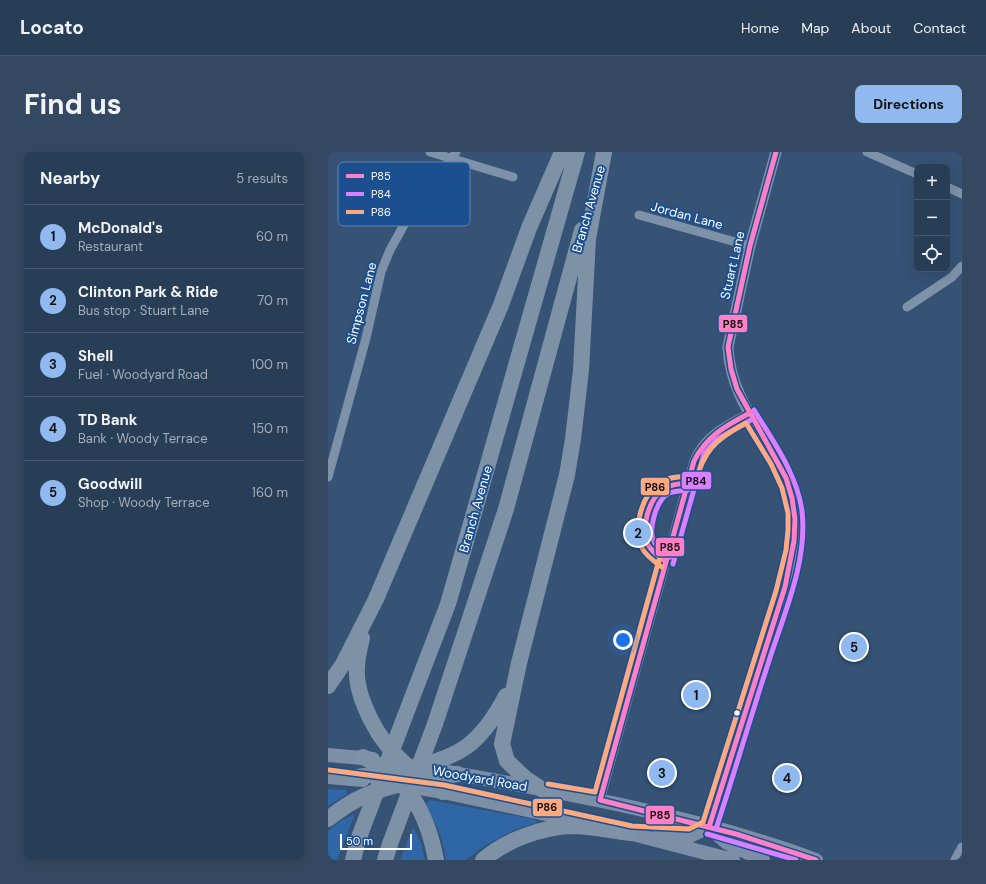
<!DOCTYPE html>
<meta charset="utf-8">
<style>
body{margin:0;font-family:"DM Sans",sans-serif;background:#344961;color:#f1f3f6}
.controls{position:absolute;right:12px;top:12px;display:grid;overflow:hidden;border-radius:8px;box-shadow:0 4px 16px #0002}
.controls button{width:36px;height:36px;display:grid;place-items:center;padding:0;border:0;border-bottom:1px solid #44576d;background:#283e57;color:#f1f3f6;font:20px sans-serif}
.scale{position:absolute;left:12px;bottom:10px;width:72px;box-sizing:border-box;padding-left:4px;border:2px solid #fff;border-top:0;font-size:11px;line-height:14px;white-space:nowrap;color:#fff;-webkit-text-stroke:3px #1b4f8f;paint-order:stroke}
.you{position:absolute;left:295px;top:488px;width:14px;height:14px;margin:-10px;border:3px solid #fff;border-radius:50%;background:#1a73e8;box-shadow:0 0 0 6px #1a73e833}
.badge{display:grid;place-items:center;width:26px;height:26px;border-radius:50%;background:#90b9f0;color:#111;font-size:13px;font-weight:700}
.pin{position:absolute;translate:-50% -50%;border:2px solid #fff;box-shadow:0 1px 4px #0006}
.list{margin:0;padding:0;list-style:none}
h2{display:flex;justify-content:space-between;align-items:center;height:52px;margin:0;padding:0 16px;font-size:17px}
h2 small{font-size:13px;font-weight:400;color:#a5aeba}
.list li{display:grid;grid-template-columns:26px 1fr auto;gap:12px;align-items:center;box-sizing:border-box;height:64px;padding:0 16px;border-top:1px solid #44576d}
.list b{display:block;font-size:15px;white-space:nowrap}
.list p{margin:0;font-size:13px;white-space:nowrap;color:#a5aeba}
.list em{font-size:13px;font-style:normal;color:#a5aeba}
.icon{flex:none;width:22px;height:22px;fill:none;stroke:currentColor;stroke-width:2;stroke-linecap:round;stroke-linejoin:round}
.map{position:relative;flex:none;width:634px;height:708px;overflow:hidden;border-radius:8px}
header{display:flex;align-items:center;gap:24px;box-sizing:border-box;height:56px;padding:0 20px;background:#283e57;border-bottom:1px solid #44576d}
header strong{font-size:19px}
nav{display:flex;gap:22px;margin-inline-start:auto;font-size:14px}
.intro{display:flex;align-items:center;justify-content:space-between;box-sizing:border-box;height:96px;padding:0 24px}
h1{margin:0;font-size:28px}
.button{padding:10px 18px;border-radius:8px;background:#90b9f0;color:#111;font-size:14px;font-weight:700}
main{display:flex;gap:24px;padding:0 24px}
aside{flex:1;background:#283e57;border-radius:8px;box-shadow:0 4px 16px #0002}
.map>svg:first-child{display:block}
.green{fill:#2f66a5}
.lines{fill:none;stroke-linecap:round;stroke-linejoin:round}
.minor{stroke:#7d92a8;stroke-width:9}
.tertiary{stroke:#7d92a8;stroke-width:11}
.primary{stroke:#7d8ea7;stroke-width:14}
.motorway{stroke:#7e92a7;stroke-width:16}
.motorway-bridge{stroke:#7e92a7;stroke-width:16}
.bus-1-casing{stroke:#1b4f8f;stroke-width:8}
.bus-2-casing{stroke:#1b4f8f;stroke-width:8}
.bus-3-casing{stroke:#1b4f8f;stroke-width:8}
.bus-1{stroke:#ff80c5;stroke-width:5}
.bus-2{stroke:#d880ff;stroke-width:5}
.bus-3{stroke:#ffa980;stroke-width:5}
.bus-dot{fill:#fff;stroke:#1b4f8f;stroke-width:1.5}
.labels{text-anchor:middle;stroke-width:4;stroke-linejoin:round;paint-order:stroke}
.street-label{font-size:13px;fill:#fff;stroke:#1b4f8f}
.key{fill:#1b4f8f;stroke:#5f84b1;stroke-width:1}
.key-label{font-size:11px;fill:#fff}
.line-badge{stroke:#1b4f8f;stroke-width:1.5}
.pale-badge-label{font-size:11px;text-anchor:middle;font-weight:bold;fill:#111}
</style>
<header>
<strong>Locato</strong>
<nav><a>Home</a><a>Map</a><a>About</a><a>Contact</a></nav>
</header>
<div class="intro"><h1>Find us</h1><a class="button">Directions</a></div>
<main>
<aside>
<h2>Nearby<small>5 results</small></h2>
<ul class="list">
<li><span class="badge">1</span><div><b>McDonald's</b><p>Restaurant</p></div><em>60 m</em></li>
<li><span class="badge">2</span><div><b>Clinton Park &amp; Ride</b><p>Bus stop · Stuart Lane</p></div><em>70 m</em></li>
<li><span class="badge">3</span><div><b>Shell</b><p>Fuel · Woodyard Road</p></div><em>100 m</em></li>
<li><span class="badge">4</span><div><b>TD Bank</b><p>Bank · Woody Terrace</p></div><em>150 m</em></li>
<li><span class="badge">5</span><div><b>Goodwill</b><p>Shop · Woody Terrace</p></div><em>160 m</em></li>
</ul>
</aside>
<div class="map">
<svg width="634" height="708" viewBox="0 0 634 708">
<rect width="100%" height="100%" fill="#365274"/>
<path class="green" d="M 0,637 L 19,638 L 19,642 L 0,654 Z
M 101,648 L 205,667 L 210,670 L 186,678 L 156,694 L 138,708 L 118,708 C 115,688 109,670 97,654 Z
M 27,662 L 9,708 L 0,708 L 0,679 L 12,669 Z
M 85,675 L 93,691 L 97,708 L 72,708 Z"/>
<g class="lines">
<path class="minor" d="M 102,0 L 185,25
M 539,0 L 589,22
M 619,35 L 634,42
M 311,63 L 422,94
M 579,155 L 624,125 L 634,114
M 0,325 L 38,186 L 53,120 L 62,98 L 77,71 L 128,0
M 272,648 L 366,309 C 376,284 397,274 420,262
M 627,708 L 634,695"/>
<path class="tertiary" d="M 381,675 C 398,625 413,573 429,522 C 444,471 477,400 464,346 C 451,290 403,258 400,195 L 422,94 L 448,0"/>
<path class="primary" d="M 0,603 L 45,607
M 119,620 C 243,642 369,664 488,708
M 0,625 L 35,628
M 74,633 L 115,640 L 255,670
M 384,678 L 399,691 L 435,708
M 293,679 L 405,708
M 331,682 L 362,684 L 381,675"/>
<path class="motorway" d="M 34,486 C 32,495 29,506 29,516 C 28,529 32,543 37,555 C 53,595 79,617 115,640
M 0,534 L 15,512 L 48,447 L 173,153 L 201,76 L 234,0
M 77,564 L 120,452 L 249,0
M 107,572 L 178,357 L 254,78
M 35,605 C 80,626 99,660 108,708
M 24,626 C 58,620 110,615 138,595 C 156,582 168,563 178,544
M 215,638 L 198,627 L 179,609 L 174,592 L 191,511 L 239,323 L 245,287 L 253,218 L 260,87 L 276,0
M 0,667 C 9,660 18,653 28,648 C 59,632 95,628 129,622
M 25,708 L 30,688
M 57,708 L 62,692
M 155,708 C 178,688 214,675 244,674 C 264,674 284,679 303,681"/>
<path class="motorway-bridge" d="M 30,688 L 77,564
M 62,692 L 107,572"/>
<defs>
<path id="bus-1" d="M 420,262 C 397,274 378,285 366,309 L 272,648 L 408,682 L 488,708
M 338,410 C 332,405 324,400 320,393 C 312,377 321,347 335,337 C 342,332 351,332 359,331
M 381,675 L 457,435 L 466,389 L 467,367 L 464,346 L 458,326 L 409,237 L 403,217 L 400,195 L 422,94 L 448,0"/>
<path id="bus-2" d="M 342,405 C 337,400 329,396 326,390 C 320,377 328,348 341,341 C 347,339 354,339 360,338
M 345,412 L 376,302 L 388,288 L 423,268
M 388,677 C 406,622 422,567 440,512 C 455,464 480,410 474,359 C 469,322 445,289 426,258
M 379,682 L 468,708"/>
<path id="bus-3" d="M 334,415 C 327,410 318,404 314,396 C 304,377 314,343 331,331 C 339,325 349,325 358,324
M 1,618 L 116,633 L 304,674 L 361,677 L 375,670 L 448,439 L 458,398 L 460,378 L 460,361 L 454,336 L 443,312 L 418,271 C 386,288 376,299 366,333
M 220,632 L 267,640 L 331,408"/>
</defs>
<use href="#bus-1" class="bus-1-casing"/>
<use href="#bus-2" class="bus-2-casing"/>
<use href="#bus-3" class="bus-3-casing"/>
<use href="#bus-1" class="bus-1"/>
<use href="#bus-2" class="bus-2"/>
<use href="#bus-3" class="bus-3"/>
</g>
<circle class="bus-dot" cx="409" cy="561" r="3.5"/>
<g class="labels">
<g class="street-label">
<text transform="translate(260 57) rotate(-74)" y="5">Branch Avenue</text>
<text transform="translate(359 63) rotate(15)" y="5">Jordan Lane</text>
<text transform="translate(404 113) rotate(-77)" y="5">Stuart Lane</text>
<text transform="translate(33 151) rotate(-75)" y="5">Simpson Lane</text>
<text transform="translate(147 357) rotate(-74)" y="5">Branch Avenue</text>
<text transform="translate(152 626) rotate(10)" y="5">Woodyard Road</text>
</g>
</g>
<rect x="10" y="10" width="132" height="64" rx="6" class="key"/>
<rect x="18" y="22" width="18" height="4" fill="#ff80c5"/>
<rect x="18" y="40" width="18" height="4" fill="#d880ff"/>
<rect x="18" y="58" width="18" height="4" fill="#ffa980"/>
<g class="key-label">
<text x="43" y="28">P85</text>
<text x="43" y="46">P84</text>
<text x="43" y="64">P86</text>
</g>
<g class="line-badge">
<rect x="390" y="162" width="30" height="19" rx="4" fill="#ff80c5"/>
<rect x="353" y="319" width="31" height="19" rx="4" fill="#d880ff"/>
<rect x="312" y="325" width="30" height="19" rx="4" fill="#ffa980"/>
<rect x="327" y="385" width="30" height="20" rx="4" fill="#ff80c5"/>
<rect x="204" y="646" width="31" height="19" rx="4" fill="#ffa980"/>
<rect x="317" y="653" width="30" height="20" rx="4" fill="#ff80c5"/>
</g>
<g class="pale-badge-label">
<text x="405" y="176">P85</text>
<text x="368" y="333">P84</text>
<text x="327" y="339">P86</text>
<text x="342" y="399">P85</text>
<text x="219" y="659">P86</text>
<text x="332" y="667">P85</text>
</g>
</svg>
<div class="controls">
<button>+</button>
<button>−</button>
<button><svg class="icon" aria-label="locate" viewBox="0 0 24 24"><circle cx="12" cy="12" r="6"/><path d="M12 2v4M12 18v4M2 12h4M18 12h4"/></svg></button>
</div>
<div class="scale">50 m</div>
<div class="you"></div>
<div class="pin badge" style="left:368px;top:543px">1</div>
<div class="pin badge" style="left:310px;top:381px">2</div>
<div class="pin badge" style="left:334px;top:621px">3</div>
<div class="pin badge" style="left:459px;top:626px">4</div>
<div class="pin badge" style="left:526px;top:495px">5</div>
</div>
</main>
